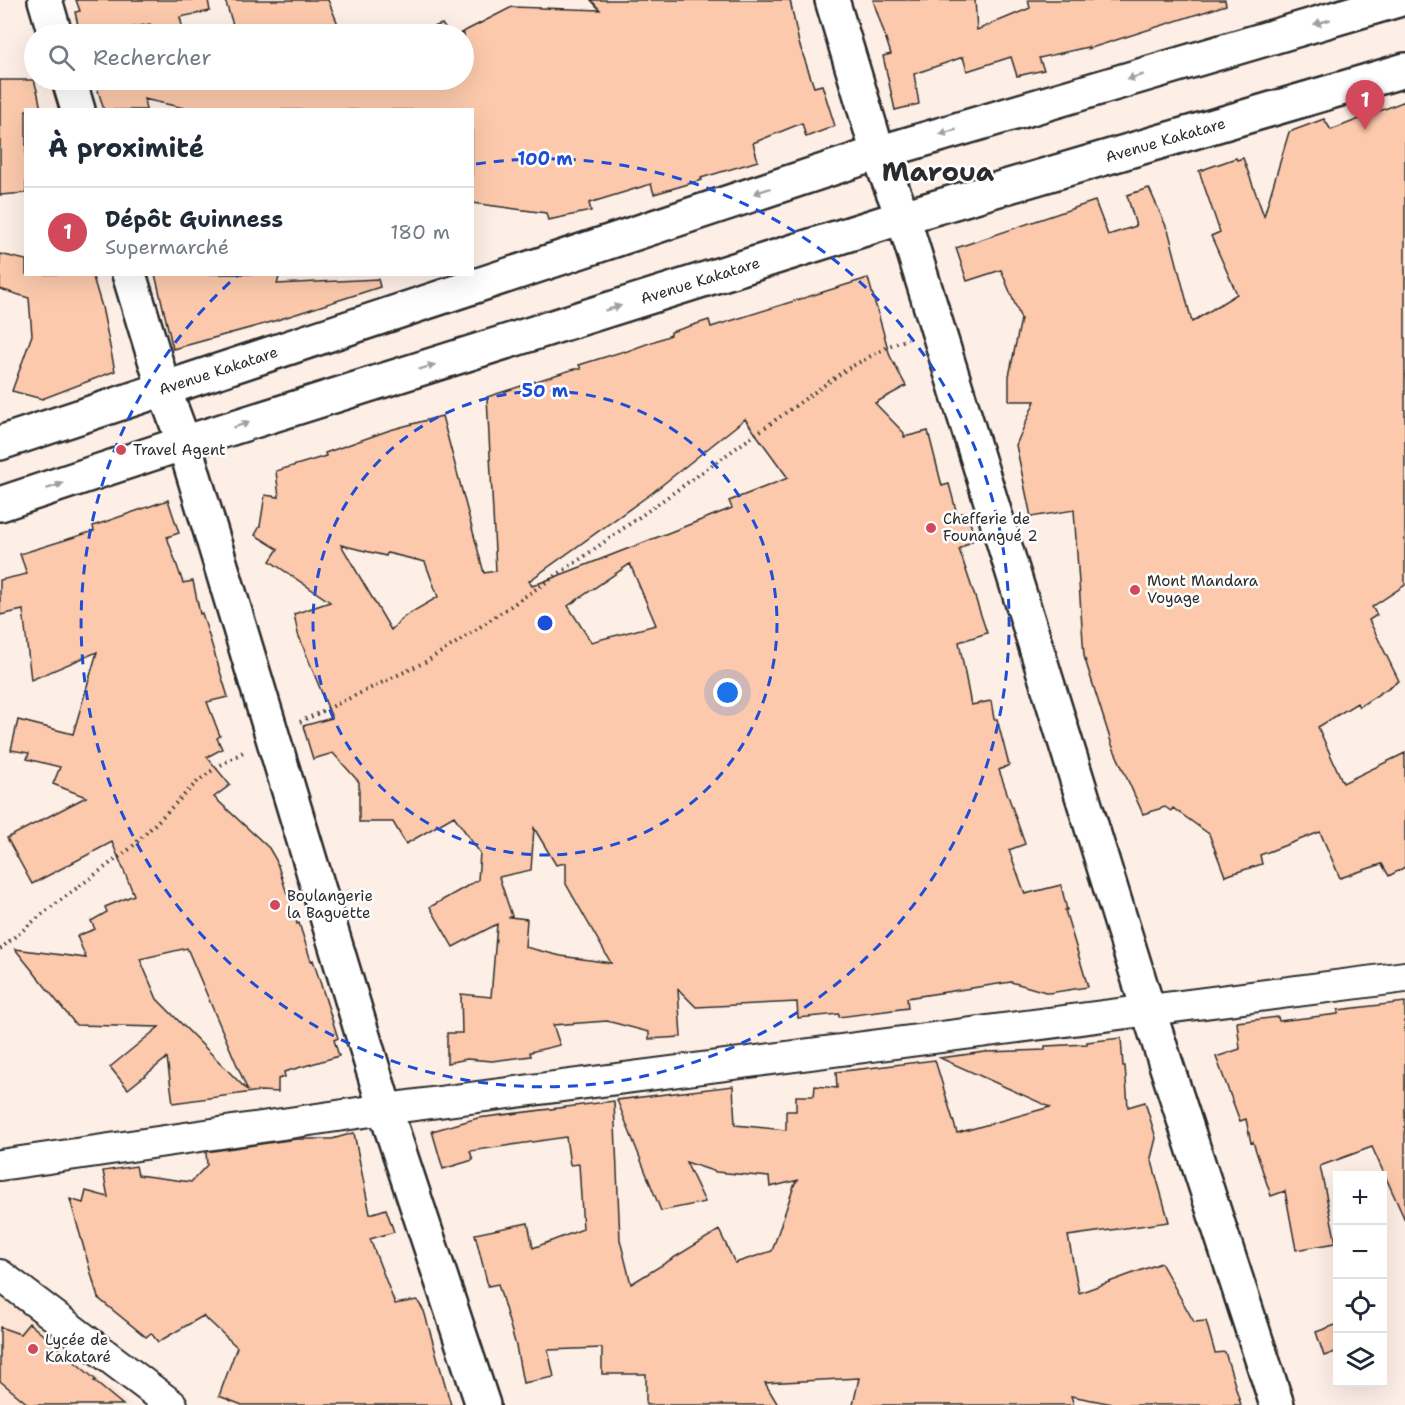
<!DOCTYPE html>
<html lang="fr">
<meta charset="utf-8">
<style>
body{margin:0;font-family:"Shantell Sans",sans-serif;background:#f6f6f7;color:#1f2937}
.controls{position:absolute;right:18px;bottom:18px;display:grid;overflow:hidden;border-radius:0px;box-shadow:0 6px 24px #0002}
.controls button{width:54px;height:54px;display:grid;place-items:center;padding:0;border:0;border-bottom:2px solid #e0e1e3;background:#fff;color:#1f2937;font:30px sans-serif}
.you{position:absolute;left:728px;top:693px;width:21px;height:21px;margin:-15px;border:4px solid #fff;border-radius:50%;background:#1a73e8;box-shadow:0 0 0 9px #1a73e833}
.badge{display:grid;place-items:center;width:39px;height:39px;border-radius:50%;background:#d1495b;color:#fff;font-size:20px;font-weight:700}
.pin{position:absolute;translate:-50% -50px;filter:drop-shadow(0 2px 3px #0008)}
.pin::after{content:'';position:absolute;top:32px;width:21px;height:18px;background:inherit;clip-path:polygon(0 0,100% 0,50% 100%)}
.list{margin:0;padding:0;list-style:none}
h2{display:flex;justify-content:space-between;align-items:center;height:78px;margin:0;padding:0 24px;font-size:26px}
h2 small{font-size:20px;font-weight:400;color:#747a83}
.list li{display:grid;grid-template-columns:39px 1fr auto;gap:18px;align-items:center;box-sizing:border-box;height:90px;padding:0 24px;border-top:2px solid #e0e1e3}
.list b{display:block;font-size:22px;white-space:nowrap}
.list p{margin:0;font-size:20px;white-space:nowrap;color:#747a83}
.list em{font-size:20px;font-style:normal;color:#747a83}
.icon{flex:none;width:33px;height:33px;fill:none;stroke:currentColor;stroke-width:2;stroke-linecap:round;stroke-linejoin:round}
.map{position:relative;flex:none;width:1405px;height:1405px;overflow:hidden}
.search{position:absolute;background:#fff;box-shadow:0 6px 24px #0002;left:24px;top:24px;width:450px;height:66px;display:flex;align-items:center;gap:15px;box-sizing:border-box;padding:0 21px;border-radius:33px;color:#747a83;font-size:22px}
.panel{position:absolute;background:#fff;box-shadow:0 6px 24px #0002;left:24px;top:108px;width:450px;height:168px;border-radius:0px}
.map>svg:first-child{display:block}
.built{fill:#fde4d5}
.building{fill:#fcc9ac;stroke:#2b2b2b;stroke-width:1.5;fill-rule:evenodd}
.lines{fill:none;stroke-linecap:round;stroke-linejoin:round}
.minor-casing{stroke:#2b2b2b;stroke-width:34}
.tertiary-casing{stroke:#2b2b2b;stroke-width:38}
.secondary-casing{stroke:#2b2b2b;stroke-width:38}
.primary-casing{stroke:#2b2b2b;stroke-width:38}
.path{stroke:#2b2b2b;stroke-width:4;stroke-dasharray:1.5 4.5;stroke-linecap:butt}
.minor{stroke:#fff;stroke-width:30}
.tertiary{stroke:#fff;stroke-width:33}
.secondary{stroke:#fff;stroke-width:33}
.primary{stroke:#fff;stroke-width:33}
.oneway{fill:#a0a0a0}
.ring{fill:none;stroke:#1d4ed8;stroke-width:3;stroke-dasharray:10 8}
.poi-dot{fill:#d1495b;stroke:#fff;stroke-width:2}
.labels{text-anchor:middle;stroke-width:5;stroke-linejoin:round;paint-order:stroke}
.street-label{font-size:15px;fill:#2b2b2b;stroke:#fff}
.poi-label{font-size:15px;fill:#2b2b2b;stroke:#fff;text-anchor:start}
.town-label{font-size:27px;font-weight:bold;fill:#2b2b2b;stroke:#fff}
.centre{fill:#1d4ed8;stroke:#fff;stroke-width:3}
.ring-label{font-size:18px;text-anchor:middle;font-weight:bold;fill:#1d4ed8;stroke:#fff;stroke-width:5;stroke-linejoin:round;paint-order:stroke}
</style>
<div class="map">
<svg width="1405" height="1405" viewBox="0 0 1405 1405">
<rect width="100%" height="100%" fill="#feefe6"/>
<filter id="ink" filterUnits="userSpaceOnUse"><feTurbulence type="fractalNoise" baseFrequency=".0167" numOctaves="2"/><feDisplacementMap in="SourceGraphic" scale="12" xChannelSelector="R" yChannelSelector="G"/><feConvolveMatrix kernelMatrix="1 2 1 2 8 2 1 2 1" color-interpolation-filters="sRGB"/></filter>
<g filter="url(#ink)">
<path class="built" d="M 0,1293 L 130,1405 L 0,1405 Z"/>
<path class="building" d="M 76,0 L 208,0 L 210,11 L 180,17 L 184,34 L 153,34 L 150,24 L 100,34 L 80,34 L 75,12 L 80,11 Z
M 225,0 L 328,0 L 342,34 L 236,34 Z
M 591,0 L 790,0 L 799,43 L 814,87 L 822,85 L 835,126 L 806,137 L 802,123 L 753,143 L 758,161 L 701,178 L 702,180 L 654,194 L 651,184 L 589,203 L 591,211 L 548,220 L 546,213 L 472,203 L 472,110 L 193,110 L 144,99 L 146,110 L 104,110 L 97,87 L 105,85 L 106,80 L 464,80 L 464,34 L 459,34 L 512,7 L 600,10 Z
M 873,0 L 975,0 L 977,30 L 1030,8 L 1028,0 L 1225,0 L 1226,5 L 1088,49 L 1088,47 L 1039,58 L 1044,70 L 1017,76 L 1011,57 L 967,71 L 963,57 L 914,74 L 919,104 L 895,110 L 883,56 L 891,54 Z
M 442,24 L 449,34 L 414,34 Z
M 0,80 L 34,80 L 38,94 L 41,110 L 26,110 L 26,193 L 0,195 Z
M 1405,101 L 1405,585 L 1372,607 L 1377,615 L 1369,620 L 1399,681 L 1359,707 L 1357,703 L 1318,727 L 1343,783 L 1405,753 L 1405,867 L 1389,876 L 1382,864 L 1340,878 L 1320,832 L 1260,855 L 1262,864 L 1225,876 L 1209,834 L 1173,808 L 1171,811 L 1165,807 L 1143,814 L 1112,745 L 1084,656 L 1074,510 L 1031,517 L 1016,445 L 1035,401 L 1009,401 L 1009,376 L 1021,319 L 1001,270 L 967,281 L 956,248 L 1095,201 L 1108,235 L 1136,226 L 1127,195 L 1149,188 L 1169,233 L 1192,322 L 1237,294 L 1211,236 L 1220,232 L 1199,171 L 1236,158 L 1237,160 L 1243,158 L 1264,216 L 1289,132 L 1324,119 L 1331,130 Z
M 0,254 L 26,260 L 26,274 L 92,274 L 102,307 L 115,371 L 42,399 L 12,391 L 32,335 L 29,298 L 0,289 Z
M 155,274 L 280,274 L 277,284 L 378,279 L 380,287 L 268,323 L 173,349 Z
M 868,278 L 890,356 L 906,386 L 875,403 L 904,433 L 904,437 L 928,431 L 942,486 L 949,484 L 957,514 L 967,512 L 975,539 L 959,549 L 987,633 L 959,642 L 971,705 L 991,701 L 994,719 L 997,719 L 1009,765 L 999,770 L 1025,844 L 1009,850 L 1025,894 L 1061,885 L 1067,910 L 1065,910 L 1088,987 L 1049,993 L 1011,982 L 907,998 L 908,1008 L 839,1017 L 839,1014 L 798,1018 L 797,1002 L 696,1007 L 678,989 L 681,1037 L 649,1039 L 649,1032 L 607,1021 L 553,1025 L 560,1045 L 530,1052 L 531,1056 L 492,1061 L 467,1059 L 447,1063 L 447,1033 L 462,1033 L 461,994 L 491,997 L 497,924 L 453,947 L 430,907 L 478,880 L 480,853 L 454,816 L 406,844 L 393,822 L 359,822 L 359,782 L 333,753 L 313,759 L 303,726 L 332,718 L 298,634 L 294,614 L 330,602 L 270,561 L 278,549 L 255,535 L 260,526 L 265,495 L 279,497 L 276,471 L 326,456 L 325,453 L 390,430 L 442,416 L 484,573 L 496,571 L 487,397 L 574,369 L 581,369 L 579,365 L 624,351 L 625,352 L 671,335 L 671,332 L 709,320 L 711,327 ZM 745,419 L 788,478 L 729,501 L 732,508 L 532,586 L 529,581 L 652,493 ZM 341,545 L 386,556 L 387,553 L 425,562 L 438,597 L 405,616 L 391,630 ZM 630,564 L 656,625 L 591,642 L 568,606 ZM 534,828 L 556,865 L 566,863 L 566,884 L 611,963 L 561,956 L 525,947 L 527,919 L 510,917 L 512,916 L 499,877 L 531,870 Z
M 168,500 L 179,533 L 167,537 L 183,583 L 193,581 L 200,614 L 202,613 L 228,697 L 207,702 L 220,736 L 217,738 L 222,749 L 207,757 L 230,785 L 214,797 L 269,848 L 276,860 L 297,924 L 299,923 L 311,961 L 313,960 L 324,994 L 338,1038 L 334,1040 L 339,1056 L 284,1072 L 285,1077 L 278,1079 L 278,1092 L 260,1091 L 173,1103 L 167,1058 L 128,1089 L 110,1067 L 159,1027 L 76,1025 L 15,949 L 86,958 L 77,936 L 95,929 L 91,921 L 107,912 L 105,907 L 134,895 L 112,842 L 32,884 L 7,838 L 86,797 L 53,784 L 60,767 L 27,759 L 29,753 L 11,750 L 18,720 L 73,734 L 97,652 L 31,680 L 23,610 L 0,615 L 0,580 L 27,574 L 20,554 L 94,531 L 93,526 ZM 187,948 L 248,1091 L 157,999 L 140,959 Z
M 1405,1002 L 1405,1220 L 1372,1147 L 1320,1166 L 1336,1243 L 1296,1250 L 1285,1191 L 1271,1196 L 1253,1142 L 1251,1143 L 1246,1119 L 1240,1121 L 1216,1057 L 1240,1049 L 1237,1022 L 1278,1017 L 1279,1021 L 1338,1014 L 1338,1010 Z
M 1121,1038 L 1123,1066 L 1125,1066 L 1128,1107 L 1145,1102 L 1156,1138 L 1151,1158 L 1169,1222 L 1068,1236 L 1079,1293 L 1161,1263 L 1194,1322 L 1206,1321 L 1215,1353 L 1225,1352 L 1241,1405 L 1118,1405 L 1071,1396 L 1074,1405 L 853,1405 L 859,1378 L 765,1383 L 778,1405 L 646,1405 L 646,1374 L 602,1374 L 602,1348 L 548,1350 L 554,1377 L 523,1383 L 516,1346 L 498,1284 L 488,1286 L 475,1234 L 528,1223 L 533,1248 L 583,1229 L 579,1164 L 570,1165 L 566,1137 L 470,1151 L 473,1160 L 443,1169 L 432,1131 L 478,1118 L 614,1101 L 620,1240 L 631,1284 L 719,1230 L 735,1263 L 772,1251 L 795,1183 L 799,1180 L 770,1187 L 769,1177 L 716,1172 L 686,1162 L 705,1202 L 661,1211 L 617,1100 L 733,1086 L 735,1125 L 786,1130 L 786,1111 L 796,1111 L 796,1096 L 814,1096 L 815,1086 L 837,1088 L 836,1072 L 935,1060 L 957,1133 L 1050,1107 L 940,1058 L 985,1052 L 1045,1050 L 1045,1046 L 1087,1044 L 1087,1042 Z
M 354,1133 L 370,1214 L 386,1209 L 394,1232 L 370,1239 L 395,1304 L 417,1300 L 424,1311 L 451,1405 L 242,1405 L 219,1396 L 237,1347 L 208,1320 L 207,1321 L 203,1316 L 158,1342 L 151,1333 L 146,1337 L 98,1298 L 70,1199 L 83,1203 L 86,1191 L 108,1197 L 103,1171 L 136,1166 L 138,1175 L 191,1182 L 207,1165 L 206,1152 L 296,1139 L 332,1139 Z
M 29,1323 L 96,1380 L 94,1381 L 123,1405 L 29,1405 L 0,1381 L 0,1327 L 20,1334 Z
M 1338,1324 L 1338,1351 L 1324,1356 L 1316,1332 Z"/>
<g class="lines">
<defs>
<path id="minor" d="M 0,1165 L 385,1109 L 1405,977
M 0,1275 L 172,1405"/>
<path id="tertiary" d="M 45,0 L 55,34
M 69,80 L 78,110
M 129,274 L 164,389 L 184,443 L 385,1109 L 483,1405"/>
<path id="secondary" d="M 832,0 L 878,153 L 903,217 L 1148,1009 L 1277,1405"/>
<g id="primary">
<path id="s1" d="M 0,443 L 878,153 L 1398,0"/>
<path id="s2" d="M 0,504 L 184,443 L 903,217 L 1405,70"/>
</g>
</defs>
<use href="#minor" class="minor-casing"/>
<use href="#tertiary" class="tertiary-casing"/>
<use href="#secondary" class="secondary-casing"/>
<use href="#primary" class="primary-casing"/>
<path class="path" d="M 300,722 L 425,662 L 456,643 L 579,560 L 847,369 L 889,346 L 908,339
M 0,949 L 46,911 L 131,848 L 198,781 L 214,769 L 245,751"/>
<use href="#minor" class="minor"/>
<use href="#tertiary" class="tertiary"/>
<use href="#secondary" class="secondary"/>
<use href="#primary" class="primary"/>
</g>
<defs><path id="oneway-solid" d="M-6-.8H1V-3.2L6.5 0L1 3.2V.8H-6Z" transform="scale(1.5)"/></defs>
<g class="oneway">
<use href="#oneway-solid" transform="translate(1322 22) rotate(164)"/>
<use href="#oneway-solid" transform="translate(1135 77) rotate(164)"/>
<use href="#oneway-solid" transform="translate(948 132) rotate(164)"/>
<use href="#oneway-solid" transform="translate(762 191) rotate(162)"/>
<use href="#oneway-solid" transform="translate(613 308) rotate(-17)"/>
<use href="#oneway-solid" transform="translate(427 367) rotate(-17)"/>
<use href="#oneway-solid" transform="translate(241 425) rotate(-17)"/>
<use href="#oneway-solid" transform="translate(55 486) rotate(-18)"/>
</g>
</g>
<g class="ring">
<circle cx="545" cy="623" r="232"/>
<path d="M476 164A464 464 0 1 1 238 275"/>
</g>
<g class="poi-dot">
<circle cx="121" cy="450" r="6"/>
<circle cx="931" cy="528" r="6"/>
<circle cx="1135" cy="590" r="6"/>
<circle cx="275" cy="905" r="6"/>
<circle cx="33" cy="1349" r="6"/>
</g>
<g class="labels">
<g class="street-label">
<text dy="5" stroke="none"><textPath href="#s2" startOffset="1221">Avenue Kakatare</textPath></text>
<text dy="5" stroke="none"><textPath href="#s2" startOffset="735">Avenue Kakatare</textPath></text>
<text dy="5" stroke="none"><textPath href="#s1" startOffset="230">Avenue Kakatare</textPath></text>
</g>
<g class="poi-label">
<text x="133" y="455">Travel Agent</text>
<text x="943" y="524">Chefferie de<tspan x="943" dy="17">Founangué 2</tspan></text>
<text x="1147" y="586">Mont Mandara<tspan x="1147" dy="17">Voyage</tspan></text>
<text x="287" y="901">Boulangerie<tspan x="287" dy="17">la Baguette</tspan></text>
<text x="45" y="1345">Lycée de<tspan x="45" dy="17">Kakataré</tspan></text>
</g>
<g class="town-label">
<text x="938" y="181">Maroua</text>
</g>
</g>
<circle cx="545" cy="623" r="9" class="centre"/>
<g class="ring-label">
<text x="545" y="165">100 m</text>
<text x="545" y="397">50 m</text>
</g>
</svg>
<div class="controls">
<button>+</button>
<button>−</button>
<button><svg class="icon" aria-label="locate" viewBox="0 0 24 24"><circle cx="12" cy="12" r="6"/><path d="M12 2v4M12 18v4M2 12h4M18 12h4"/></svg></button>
<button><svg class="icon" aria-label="layers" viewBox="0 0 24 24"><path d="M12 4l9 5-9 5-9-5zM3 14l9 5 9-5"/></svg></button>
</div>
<div class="you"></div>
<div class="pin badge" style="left:1365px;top:130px">1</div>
<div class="search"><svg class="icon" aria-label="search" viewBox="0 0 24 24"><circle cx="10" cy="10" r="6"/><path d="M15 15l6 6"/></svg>Rechercher</div>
<section class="panel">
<h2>À proximité<small></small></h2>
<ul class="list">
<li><span class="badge">1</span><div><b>Dépôt Guinness</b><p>Supermarché</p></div><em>180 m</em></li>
</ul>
</section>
</div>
